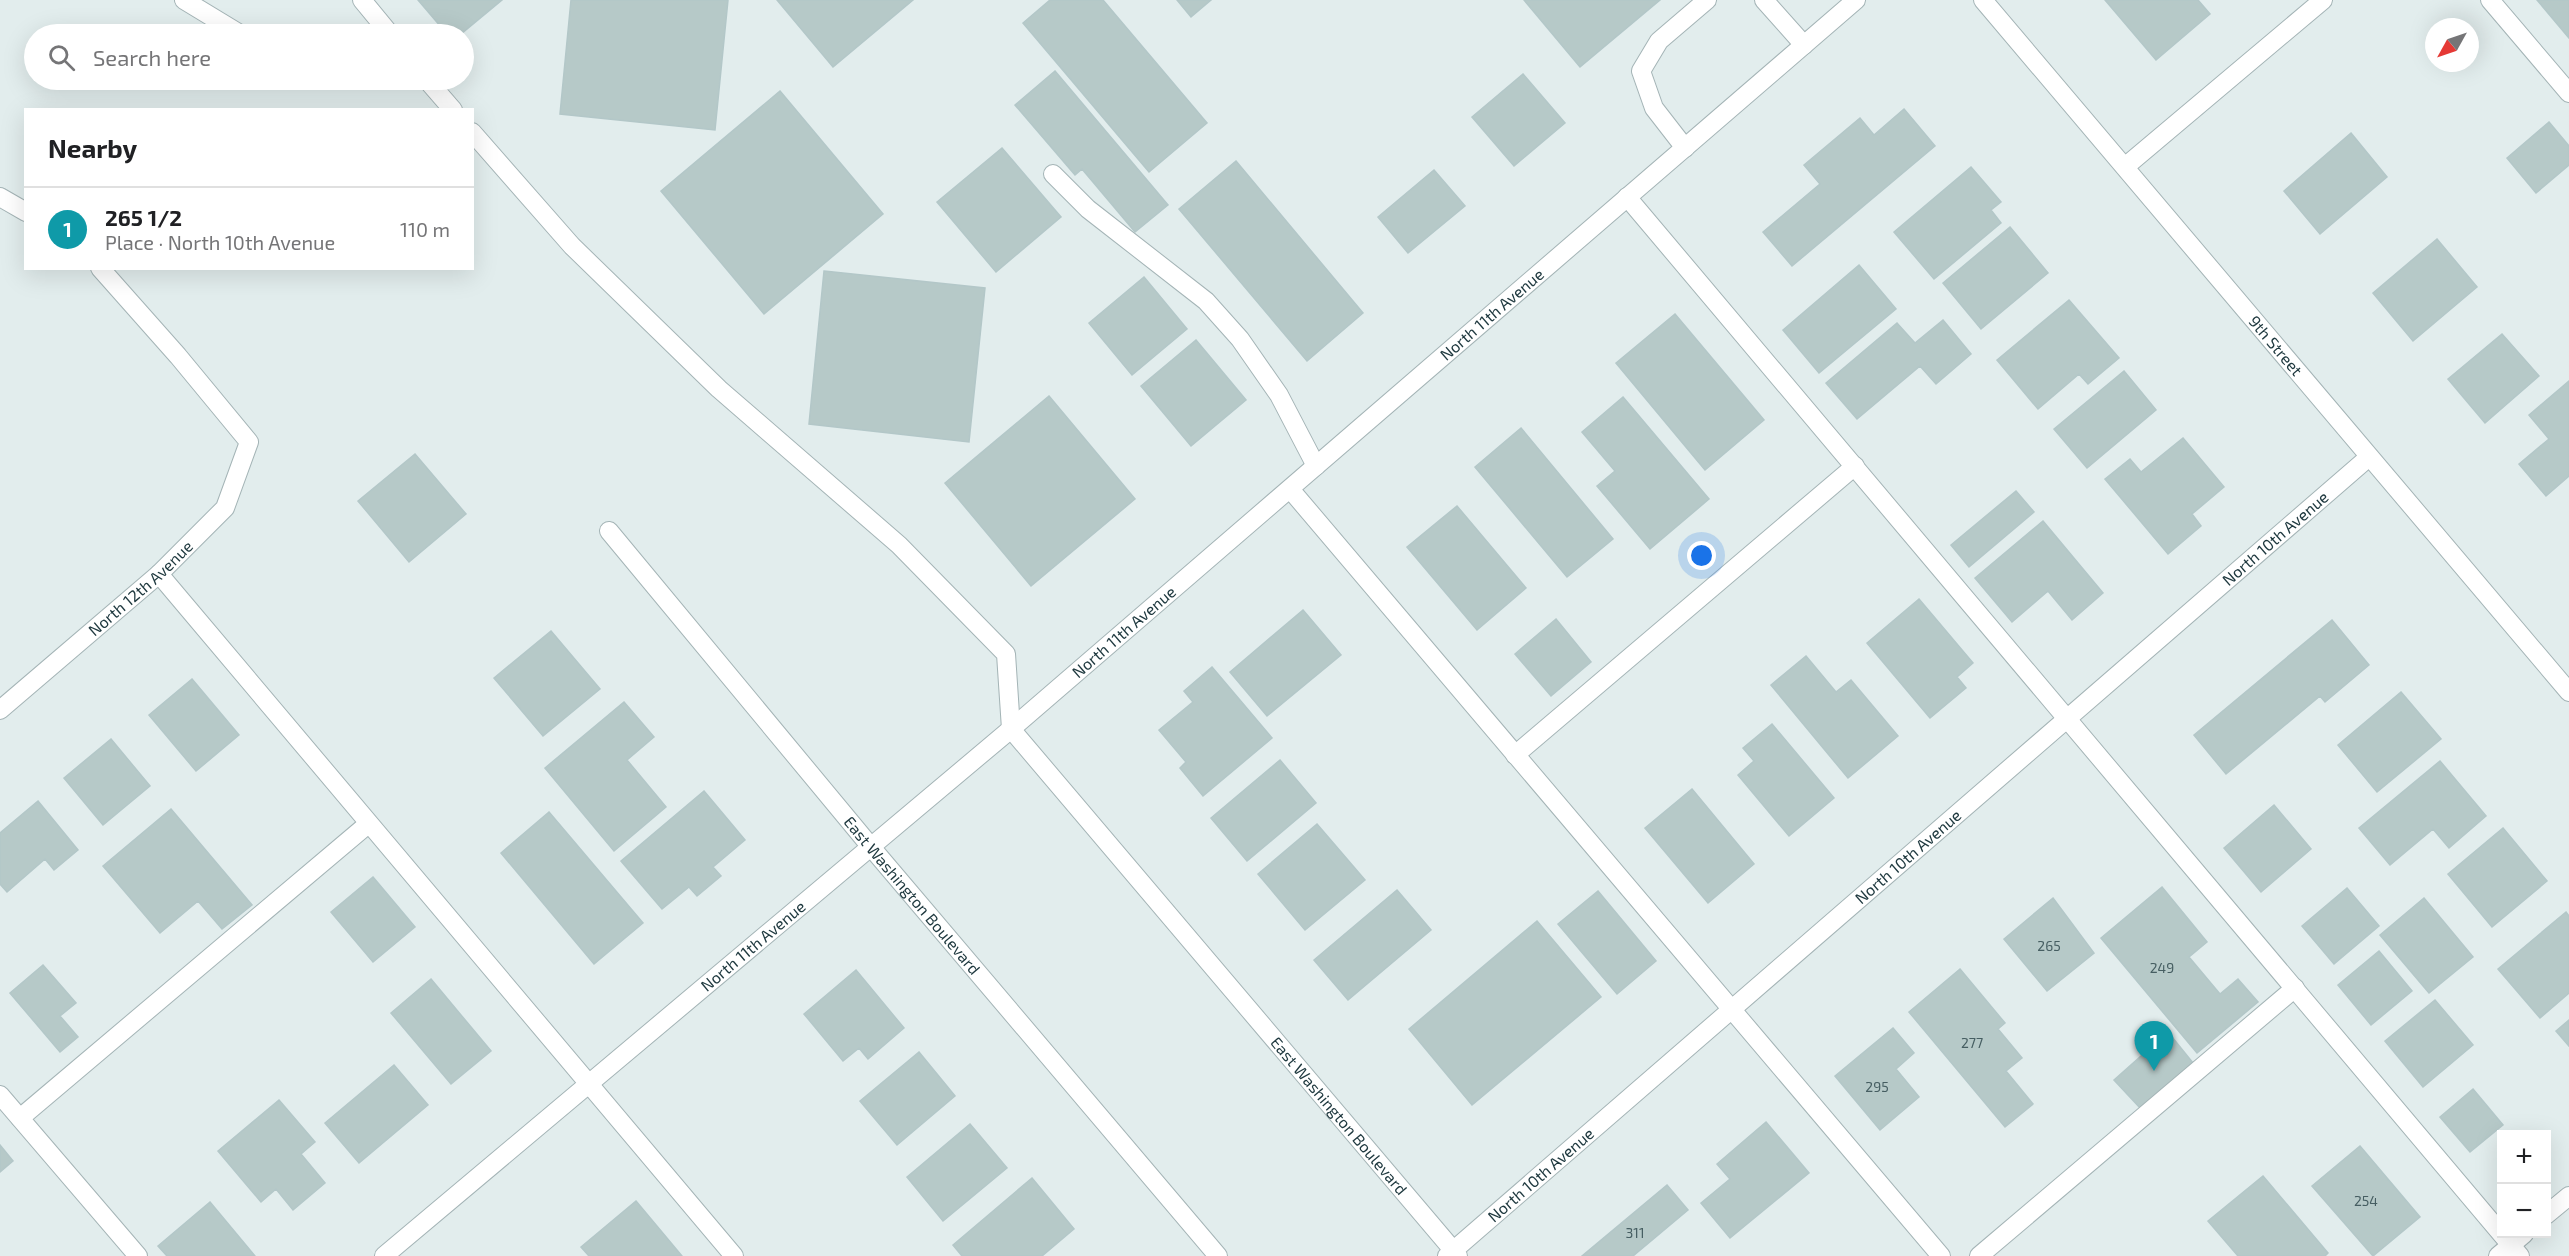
<!DOCTYPE html>
<meta charset="utf-8">
<style>
body{margin:0;font-family:"Exo 2",sans-serif;background:#f6f6f6;color:#202124}
.controls{position:absolute;right:18px;bottom:18px;display:grid;overflow:hidden;border-radius:0px;box-shadow:0 6px 24px #0002}
.controls button{width:54px;height:54px;display:grid;place-items:center;padding:0;border:0;border-bottom:2px solid #e0e0e0;background:#fff;color:#202124;font:30px sans-serif}
.compass{position:absolute;left:2425px;top:18px;width:54px;height:54px;border-radius:50%;background:#fff;box-shadow:0 6px 24px #0002;rotate:230deg}
.you{position:absolute;left:1702px;top:556px;width:21px;height:21px;margin:-15px;border:4px solid #fff;border-radius:50%;background:#1a73e8;box-shadow:0 0 0 9px #1a73e833}
.badge{display:grid;place-items:center;width:39px;height:39px;border-radius:50%;background:#846d37;color:#fff;font-size:20px;font-weight:700}
.pin{position:absolute;translate:-50% -50px;filter:drop-shadow(0 2px 3px #0008)}
.pin::after{content:'';position:absolute;top:32px;width:21px;height:18px;background:inherit;clip-path:polygon(0 0,100% 0,50% 100%)}
.list{margin:0;padding:0;list-style:none}
h2{display:flex;justify-content:space-between;align-items:center;height:78px;margin:0;padding:0 24px;font-size:26px}
h2 small{font-size:20px;font-weight:400;color:#757577}
.list li{display:grid;grid-template-columns:39px 1fr auto;gap:18px;align-items:center;box-sizing:border-box;height:84px;padding:0 24px;border-top:2px solid #e0e0e0}
.list b{display:block;font-size:22px;white-space:nowrap}
.list p{margin:0;font-size:20px;white-space:nowrap;color:#757577}
.list em{font-size:20px;font-style:normal;color:#757577}
.icon{flex:none;width:33px;height:33px;fill:none;stroke:currentColor;stroke-width:2;stroke-linecap:round;stroke-linejoin:round}
.map{position:relative;flex:none;width:2569px;height:1256px;overflow:hidden}
.search{position:absolute;background:#fff;box-shadow:0 6px 24px #0002;left:24px;top:24px;width:450px;height:66px;display:flex;align-items:center;gap:15px;box-sizing:border-box;padding:0 21px;border-radius:33px;color:#757577;font-size:22px}
.panel{position:absolute;background:#fff;box-shadow:0 6px 24px #0002;left:24px;top:108px;width:450px;height:162px;border-radius:0px}
.map>svg:first-child{display:block}
.building{fill:#b6c9c8;stroke:#b3c7c8;stroke-width:1.5}
.lines{fill:none;stroke-linecap:round;stroke-linejoin:round}
.minor-casing{stroke:#a4b4b6;stroke-width:20}
.minor{stroke:#fff;stroke-width:18}
.labels{text-anchor:middle;stroke-width:5;stroke-linejoin:round;paint-order:stroke}
.number-label{font-size:14px;fill:#465e62}
.street-label{font-size:16px;fill:#203a40;stroke:#f3f9f9}
</style>
<div class="map">
<svg width="2569" height="1256" viewBox="0 0 2569 1256">
<rect width="100%" height="100%" fill="#e2eded"/>
<path class="building" d="M 418,0 L 502,0 L 461,34 L 447,34 Z
M 571,0 L 728,0 L 715,130 L 560,114 Z
M 777,0 L 913,0 L 833,67 Z
M 1050,0 L 1103,0 L 1207,123 L 1149,172 L 1023,23 Z
M 1177,0 L 1211,0 L 1191,17 Z
M 1524,0 L 1660,0 L 1580,67 Z
M 2105,0 L 2198,0 L 2210,14 L 2156,60 Z
M 2537,0 L 2569,0 L 2569,38 Z
M 1055,71 L 1168,205 L 1135,232 L 1082,169 L 1075,175 L 1015,105 Z
M 1523,74 L 1565,123 L 1514,166 L 1472,117 Z
M 780,91 L 883,214 L 764,314 L 661,191 Z
M 1904,109 L 1935,146 L 1792,266 L 1763,232 L 1820,184 L 1804,165 L 1860,118 L 1874,135 Z
M 2549,122 L 2569,146 L 2569,165 L 2536,193 L 2507,158 Z
M 2351,133 L 2387,177 L 2320,234 L 2284,191 Z
M 1002,148 L 1061,217 L 996,272 L 937,202 Z
M 1236,161 L 1363,313 L 1307,361 L 1179,209 Z
M 1971,167 L 2001,202 L 1991,210 L 2001,223 L 1934,279 L 1894,232 Z
M 1434,170 L 1465,206 L 1408,253 L 1378,217 Z
M 2010,227 L 2048,273 L 1981,329 L 1943,283 Z
M 2437,239 L 2477,287 L 2413,341 L 2373,293 Z
M 1859,265 L 1896,309 L 1819,373 L 1783,330 Z
M 824,271 L 985,288 L 969,442 L 809,424 Z
M 1144,277 L 1187,329 L 1132,375 L 1089,323 Z
M 2069,300 L 2119,358 L 2088,384 L 2079,374 L 2038,409 L 1997,360 Z
M 1675,314 L 1764,420 L 1705,470 L 1616,363 Z
M 1943,320 L 1971,354 L 1936,384 L 1920,366 L 1857,419 L 1826,383 L 1897,323 L 1915,343 Z
M 2502,334 L 2539,376 L 2485,423 L 2448,379 Z
M 1196,340 L 1246,400 L 1191,446 L 1141,386 Z
M 2124,371 L 2156,410 L 2087,468 L 2054,429 Z
M 2569,381 L 2569,476 L 2546,496 L 2519,464 L 2549,439 L 2529,415 Z
M 1049,396 L 1135,499 L 1031,586 L 945,483 Z
M 1623,397 L 1709,499 L 1650,549 L 1597,486 L 1615,471 L 1582,432 Z
M 1521,428 L 1613,539 L 1567,577 L 1475,467 Z
M 2183,438 L 2224,487 L 2192,514 L 2201,526 L 2168,554 L 2105,479 L 2130,459 L 2141,472 Z
M 415,454 L 466,514 L 409,562 L 358,501 Z
M 2016,491 L 2034,512 L 1969,567 L 1951,545 Z
M 1457,506 L 1526,588 L 1477,630 L 1407,547 Z
M 2043,521 L 2103,593 L 2072,620 L 2048,591 L 2012,622 L 1975,578 Z
M 1919,599 L 1973,663 L 1957,677 L 1966,688 L 1930,718 L 1867,643 Z
M 1303,610 L 1341,655 L 1267,716 L 1230,672 Z
M 1556,619 L 1591,662 L 1551,696 L 1515,654 Z
M 2332,620 L 2369,665 L 2325,702 L 2320,696 L 2226,774 L 2194,735 Z
M 551,631 L 600,689 L 543,736 L 494,678 Z
M 1806,656 L 1836,692 L 1851,680 L 1898,736 L 1848,778 L 1771,685 Z
M 1212,667 L 1272,738 L 1203,796 L 1180,768 L 1186,762 L 1159,730 L 1193,702 L 1184,691 Z
M 192,679 L 239,735 L 196,771 L 149,715 Z
M 2401,692 L 2441,739 L 2377,792 L 2338,745 Z
M 624,702 L 654,737 L 627,760 L 666,807 L 614,851 L 545,768 Z
M 1772,724 L 1834,798 L 1789,836 L 1738,775 L 1754,761 L 1743,748 Z
M 111,739 L 150,786 L 103,825 L 64,778 Z
M 1280,760 L 1316,803 L 1247,861 L 1211,818 Z
M 2440,761 L 2486,816 L 2449,848 L 2433,829 L 2390,865 L 2359,828 Z
M 1692,789 L 1754,864 L 1708,903 L 1645,828 Z
M 704,791 L 745,840 L 713,867 L 721,876 L 697,896 L 689,887 L 662,909 L 621,861 Z
M 38,801 L 78,850 L 54,870 L 45,859 L 7,892 L 0,884 L 0,833 Z
M 2274,805 L 2311,849 L 2261,892 L 2224,848 Z
M 171,809 L 252,905 L 222,929 L 198,901 L 160,933 L 103,866 Z
M 549,812 L 643,923 L 594,964 L 501,853 Z
M 1317,824 L 1365,880 L 1305,930 L 1258,874 Z
M 2503,828 L 2547,881 L 2492,927 L 2448,874 Z
M 373,877 L 415,927 L 373,962 L 331,912 Z
M 2162,887 L 2207,942 L 2189,957 L 2220,994 L 2238,979 L 2258,1002 L 2197,1053 L 2101,938 Z
M 2347,888 L 2379,926 L 2334,964 L 2302,926 Z
M 1397,890 L 1431,930 L 1348,1000 L 1314,960 Z
M 1598,891 L 1656,961 L 1617,994 L 1558,924 Z
M 2053,898 L 2094,953 L 2047,991 L 2004,939 Z
M 2424,898 L 2473,957 L 2429,993 L 2380,935 Z
M 2566,912 L 2569,916 L 2569,993 L 2540,1018 L 2498,969 Z
M 1537,921 L 1601,997 L 1472,1105 L 1409,1029 Z
M 2379,951 L 2412,991 L 2371,1025 L 2338,985 Z
M 43,965 L 76,1003 L 60,1016 L 78,1037 L 60,1052 L 10,993 Z
M 1960,969 L 2005,1023 L 1998,1029 L 2022,1058 L 2006,1071 L 2033,1104 L 2005,1127 L 1909,1012 Z
M 856,970 L 904,1028 L 868,1059 L 859,1048 L 843,1061 L 804,1014 Z
M 431,979 L 491,1051 L 451,1084 L 391,1013 Z
M 2435,1000 L 2473,1045 L 2423,1087 L 2385,1041 Z
M 2569,1020 L 2569,1046 L 2556,1031 Z
M 1893,1028 L 1914,1053 L 1896,1069 L 1919,1097 L 1880,1130 L 1835,1076 Z
M 2168,1032 L 2193,1063 L 2141,1109 L 2114,1080 Z
M 919,1052 L 955,1096 L 897,1145 L 860,1101 Z
M 394,1065 L 428,1105 L 359,1163 L 325,1123 Z
M 2473,1089 L 2503,1125 L 2470,1152 L 2440,1117 Z
M 279,1100 L 315,1142 L 301,1154 L 325,1183 L 293,1210 L 276,1189 L 261,1202 L 218,1151 Z
M 1766,1122 L 1809,1173 L 1730,1238 L 1701,1203 L 1730,1179 L 1717,1164 Z
M 970,1124 L 1007,1168 L 943,1221 L 907,1177 Z
M 0,1145 L 13,1161 L 0,1172 Z
M 2360,1146 L 2420,1217 L 2373,1256 L 2312,1186 Z
M 2263,1176 L 2328,1253 L 2325,1256 L 2238,1256 L 2208,1221 Z
M 1032,1178 L 1074,1229 L 1042,1256 L 962,1256 L 953,1245 Z
M 1667,1185 L 1688,1210 L 1633,1256 L 1582,1256 Z
M 636,1201 L 682,1256 L 589,1256 L 581,1247 Z
M 210,1202 L 255,1256 L 167,1256 L 158,1246 Z"/>
<g class="lines">
<defs>
<g id="minor">
<path d="M 184,0 L 240,34"/>
<path d="M 362,0 L 390,34"/>
<path d="M 1764,0 L 1804,45"/>
<path id="s1" d="M 1983,0 L 2569,692"/>
<path d="M 2490,0 L 2569,93"/>
<path d="M 427,80 L 453,110"/>
<path id="s2" d="M 472,132 L 572,246 L 719,389 L 899,545 L 1006,654 L 1011,729 L 1458,1256"/>
<path d="M 1685,148 L 1654,108 L 1641,71 L 1659,41 L 1707,0"/>
<path d="M 2126,166 L 2323,0"/>
<path d="M 1053,174 L 1088,209 L 1206,301 L 1240,339 L 1279,395 L 1316,466"/>
<path d="M 0,197 L 26,212"/>
<path d="M 1627,197 L 2520,1256"/>
<path d="M 1290,489 L 1941,1256"/>
<path id="s3" d="M 609,531 L 871,847 L 1218,1256"/>
<path d="M 159,574 L 734,1256"/>
<path id="s4" d="M 0,710 L 159,574 L 225,508 L 249,442 L 178,356 L 100,268"/>
<path d="M 1515,755 L 1855,466"/>
<path d="M 0,1095 L 138,1256"/>
<path d="M 20,1118 L 368,824"/>
<path d="M 2546,1215 L 2569,1196"/>
<path id="s5" d="M 384,1256 L 1011,729 L 1856,0"/>
<path id="s6" d="M 1447,1256 L 2369,457"/>
<path d="M 1979,1256 L 2295,988"/>
<path d="M 2498,1256 L 2524,1234"/>
</g>
</defs>
<use href="#minor" class="minor-casing"/>
<use href="#minor" class="minor"/>
</g>
<g class="labels">
<g class="number-label">
<text x="2049" y="951">265</text>
<text x="2162" y="973">249</text>
<text x="1972" y="1048">277</text>
<text x="1877" y="1092">295</text>
<text x="2366" y="1206">254</text>
<text x="1635" y="1238">311</text>
</g>
<g class="street-label">
<text dy="6" stroke="none"><textPath href="#s5" startOffset="1454">North 11th Avenue</textPath></text>
<text dy="6" stroke="none"><textPath href="#s1" startOffset="453">9th Street</textPath></text>
<text dy="6" stroke="none"><textPath href="#s6" startOffset="1096">North 10th Avenue</textPath></text>
<text dy="6" stroke="none"><textPath href="#s4" startOffset="186">North 12th Avenue</textPath></text>
<text dy="6" stroke="none"><textPath href="#s5" startOffset="968">North 11th Avenue</textPath></text>
<text dy="6" stroke="none"><textPath href="#s6" startOffset="610">North 10th Avenue</textPath></text>
<text dy="6" stroke="none"><textPath href="#s3" startOffset="474">East Washington Boulevard</textPath></text>
<text dy="6" stroke="none"><textPath href="#s5" startOffset="482">North 11th Avenue</textPath></text>
<text dy="6" stroke="none"><textPath href="#s2" startOffset="1330">East Washington Boulevard</textPath></text>
<text dy="6" stroke="none"><textPath href="#s6" startOffset="124">North 10th Avenue</textPath></text>
</g>
</g>
</svg>
<div class="controls">
<button>+</button>
<button>−</button>
</div>
<svg class="compass" viewBox="-18 -18 36 36"><path d="M0-13l5 13h-10z" fill="#e53935"/><path d="M0 13l5-13h-10z" fill="#757577"/></svg>
<div class="you"></div>
<div class="pin badge" style="left:2154px;top:1071px;background:#0f9aa8">1</div>
<div class="search"><svg class="icon" aria-label="search" viewBox="0 0 24 24"><circle cx="10" cy="10" r="6"/><path d="M15 15l6 6"/></svg>Search here</div>
<section class="panel">
<h2>Nearby<small></small></h2>
<ul class="list">
<li><span class="badge" style="background:#0f9aa8">1</span><div><b>265 1/2</b><p>Place · North 10th Avenue</p></div><em>110 m</em></li>
</ul>
</section>
</div>
